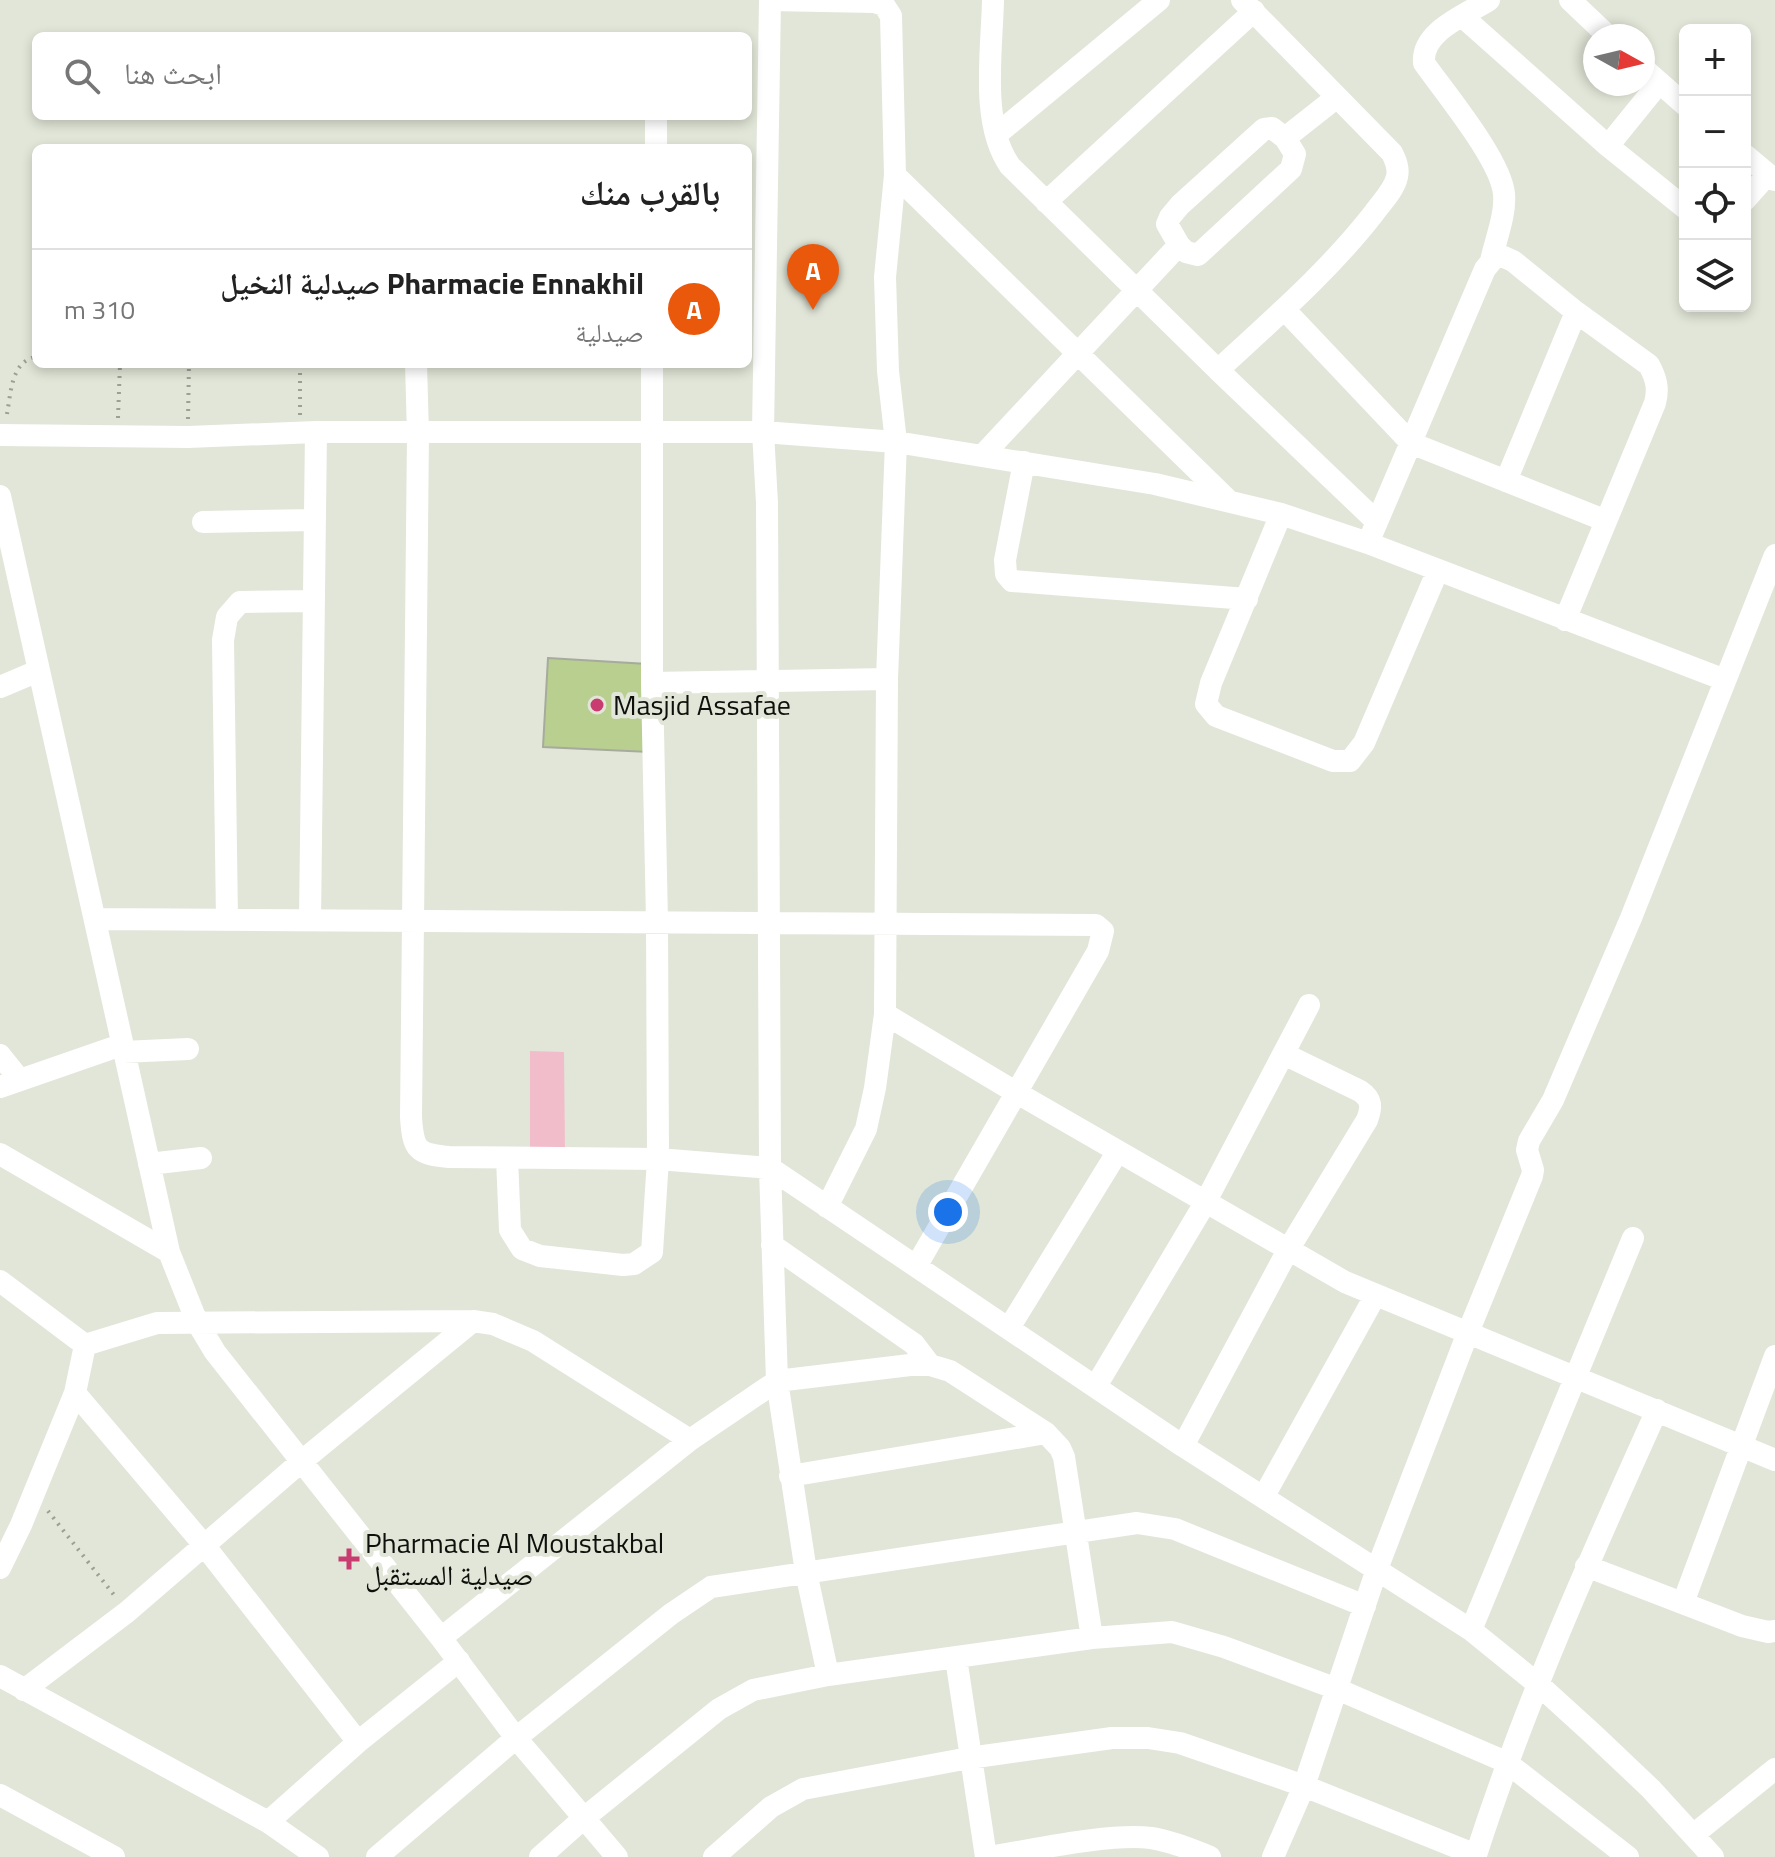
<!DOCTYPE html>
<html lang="ar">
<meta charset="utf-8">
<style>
body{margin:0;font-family:"Titillium Web","Noto Naskh Arabic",sans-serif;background:#f2f2f2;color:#222;direction:rtl}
.controls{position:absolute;right:24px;top:24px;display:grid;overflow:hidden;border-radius:12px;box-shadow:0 4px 12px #0003}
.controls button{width:72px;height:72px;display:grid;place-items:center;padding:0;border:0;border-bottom:2px solid #e0e0e0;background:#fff;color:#222;font:40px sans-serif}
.compass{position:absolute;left:1583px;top:24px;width:72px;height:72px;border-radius:50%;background:#fff;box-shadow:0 4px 12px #0003;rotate:98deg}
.you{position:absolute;left:948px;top:1212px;width:28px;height:28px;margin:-20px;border:6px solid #fff;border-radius:50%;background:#1a73e8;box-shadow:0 0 0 12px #1a73e833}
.badge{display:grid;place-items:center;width:52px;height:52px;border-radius:50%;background:#ea580c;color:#fff;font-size:26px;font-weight:700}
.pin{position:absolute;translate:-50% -66px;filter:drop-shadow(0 2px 4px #0008)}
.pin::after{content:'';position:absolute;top:42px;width:28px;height:24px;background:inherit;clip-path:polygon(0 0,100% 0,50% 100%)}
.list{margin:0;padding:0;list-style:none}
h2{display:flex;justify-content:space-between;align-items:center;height:104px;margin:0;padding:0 32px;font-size:34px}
h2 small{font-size:26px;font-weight:400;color:#767676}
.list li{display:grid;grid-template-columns:52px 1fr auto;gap:24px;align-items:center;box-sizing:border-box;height:120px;padding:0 32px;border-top:2px solid #e0e0e0}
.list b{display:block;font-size:30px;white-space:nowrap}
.list p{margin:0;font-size:26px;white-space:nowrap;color:#767676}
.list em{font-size:26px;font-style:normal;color:#767676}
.icon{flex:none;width:44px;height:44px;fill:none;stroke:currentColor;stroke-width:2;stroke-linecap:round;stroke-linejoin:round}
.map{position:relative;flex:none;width:1775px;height:1857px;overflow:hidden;direction:ltr}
.search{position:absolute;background:#fff;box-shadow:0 4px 12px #0003;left:32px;top:32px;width:720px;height:88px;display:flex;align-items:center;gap:20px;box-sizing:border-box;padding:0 28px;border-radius:12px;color:#767676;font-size:30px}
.panel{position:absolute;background:#fff;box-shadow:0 4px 12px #0003;left:32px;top:144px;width:720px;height:224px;border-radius:12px;direction:rtl}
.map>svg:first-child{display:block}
.green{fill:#f2bdca}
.building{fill:#b8cf90;stroke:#a6ab9e;stroke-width:2}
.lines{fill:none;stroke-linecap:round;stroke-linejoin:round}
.path{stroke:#9b9f94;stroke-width:4;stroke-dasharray:2 6;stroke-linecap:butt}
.minor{stroke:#fff;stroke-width:22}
.poi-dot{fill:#c83c70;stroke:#e1e6d8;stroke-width:3}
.labels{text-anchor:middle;stroke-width:8;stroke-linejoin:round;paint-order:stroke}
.poi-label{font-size:28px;fill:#0e100b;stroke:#e1e6d8;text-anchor:start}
</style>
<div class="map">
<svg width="1775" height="1857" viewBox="0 0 1775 1857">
<rect width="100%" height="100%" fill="#e1e6d8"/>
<path class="green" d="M 530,1051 L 564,1052 L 565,1155 L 530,1155 Z"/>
<path class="building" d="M 548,658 L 647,664 L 649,752 L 543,747 Z"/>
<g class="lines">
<path class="path" d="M 7,414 C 11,393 11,361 36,357
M 300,415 L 300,364
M 118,418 L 120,364
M 188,419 L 189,364
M 48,1511 L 114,1595"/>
<path class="minor" d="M 993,0 C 992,50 980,124 1010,166 L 1218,370 C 1272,320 1329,271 1374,213 C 1382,202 1394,190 1397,177 C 1399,168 1396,161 1392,153 L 1242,0
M 1489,0 C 1466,15 1421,31 1424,63 C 1445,93 1501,160 1504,194 C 1506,215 1495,241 1491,261
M 1570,0 L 1608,36
M 1463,17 L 1608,146 L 1685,208
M 1643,68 L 1685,105
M 996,135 L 1159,0
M 1608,146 L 1659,83
M 656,148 L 656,116
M 1745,155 L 1775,180
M 895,175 L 1229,501
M 1745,200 L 1768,174
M 1046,202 L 1254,11
M 1179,245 L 1186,252 L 1198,255 L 1291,169 L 1295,154 L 1285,138
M 1284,309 L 1411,443 L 1604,520
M 416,364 L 418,434 L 411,1117 C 413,1150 417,1154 449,1157 L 658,1159 L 770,1168 L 1183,1446 L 1471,1630 L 1539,1685 L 1594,1735 L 1651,1789 L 1713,1857
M 1218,370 L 1376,521
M 0,435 L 188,437 L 316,432 L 763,432 L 896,442 L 1155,484 L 1281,514 L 1368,543 L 1725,680
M 982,456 L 1179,245 L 1167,224 L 1170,217 L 1180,205 L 1264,129 L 1272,128 L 1285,138 L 1337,97
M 1024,462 L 1005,560 L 1006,574 L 1012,581 L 1247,599
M 1506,481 L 1576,312
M 0,496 L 169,1252 L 197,1322 L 215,1352 L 441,1638 L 516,1738 L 617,1857
M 1281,514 L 1211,683 L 1206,704 L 1216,716 L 1333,761 L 1350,761 L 1364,743 L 1438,570
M 203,522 L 315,520
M 1368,543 L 1485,269 L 1495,257 L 1504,257 L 1513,261 L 1576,312 L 1649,365 C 1656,378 1659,388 1655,403 L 1565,620
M 652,683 L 887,679 L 885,1014 L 875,1088 L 866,1129 L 827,1207
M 0,687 L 38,671
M 97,919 L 1096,925 L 1103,931 L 1098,951 L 917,1265
M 227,919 L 223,640 L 227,617 L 240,602 L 314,601
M 310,920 L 316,432
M 885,1014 L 1017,1093 L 1345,1282 L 1775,1460
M 123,1052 L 188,1049
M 0,1055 L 20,1080
M 0,1087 L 121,1045
M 0,1154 L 169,1252
M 507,1158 L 510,1230 L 522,1249 L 540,1256 L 623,1265 L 634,1264 L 652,1252 L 658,1159 L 657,921 L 652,683 L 652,364
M 149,1164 L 201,1158
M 772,1245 L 914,1344 L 930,1365
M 0,1281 L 85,1345
M 1009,1328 L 1118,1151
M 1096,1386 L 1205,1203 L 1309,1005
M 75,1393 L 204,1545 L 358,1742
M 1183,1446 L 1288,1250 L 1367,1120 C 1372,1107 1372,1099 1360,1091 L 1284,1054
M 790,1476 L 1046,1433
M 1264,1496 L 1375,1296
M 1586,1566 L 1742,1626 L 1768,1632 L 1775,1631
M 0,1568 L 21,1525 L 75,1393 L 85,1345 L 157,1323 L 473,1321 L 493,1324 L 533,1341 L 690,1440
M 1683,1603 L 1775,1356
M 1471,1630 L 1633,1238
M 441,1638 L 690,1440 L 777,1381 L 910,1365 L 930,1365 L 950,1371 L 1046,1433 L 1060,1448 L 1064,1457 L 1092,1638
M 956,1658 L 986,1857
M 828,1675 L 806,1572 L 777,1381 L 770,1168 L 767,503 L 763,432 L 770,0 L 874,2 L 884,5 L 891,16 L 895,175 L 885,277 L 888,371 L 896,442 L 887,679
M 0,1676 L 268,1822 L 318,1857
M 24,1690 L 127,1612 L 302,1461 L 473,1321
M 0,1795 L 114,1857
M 268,1822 L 358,1742 L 459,1661
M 1693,1835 L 1775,1769
M 377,1857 L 516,1738 L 671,1614 L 711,1587 L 1137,1523 L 1175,1529 L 1365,1606
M 540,1857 L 584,1818 L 719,1709 L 753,1690 L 828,1675 L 1092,1638 L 1172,1632 L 1224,1647 L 1337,1689 L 1506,1762 L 1628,1857
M 714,1857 L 771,1807 L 803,1789 L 969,1758 L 1112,1738 L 1148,1738 L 1180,1743 L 1304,1786 L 1476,1855 C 1525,1703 1591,1556 1657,1410
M 989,1857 C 1034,1850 1108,1833 1151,1838 C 1171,1841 1191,1849 1210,1857
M 1273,1857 L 1304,1786 L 1377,1569 L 1467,1335 L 1532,1176 L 1533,1170 L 1527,1150 L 1529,1141 L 1553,1100 L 1631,918 L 1775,555"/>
</g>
<g class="poi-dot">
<circle cx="597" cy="705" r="8"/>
<path d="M345 1547h8v8h8v8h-8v8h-8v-8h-8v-8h8z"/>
</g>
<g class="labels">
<g class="poi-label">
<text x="613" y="715">Masjid Assafae</text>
<text x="365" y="1553">Pharmacie Al Moustakbal<tspan x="365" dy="32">صيدلية المستقبل</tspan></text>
</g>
</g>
</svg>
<div class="controls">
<button>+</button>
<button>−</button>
<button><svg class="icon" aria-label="locate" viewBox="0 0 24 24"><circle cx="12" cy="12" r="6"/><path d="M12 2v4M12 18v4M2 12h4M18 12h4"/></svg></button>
<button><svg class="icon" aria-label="layers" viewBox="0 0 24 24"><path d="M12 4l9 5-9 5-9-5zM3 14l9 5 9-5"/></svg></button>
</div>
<svg class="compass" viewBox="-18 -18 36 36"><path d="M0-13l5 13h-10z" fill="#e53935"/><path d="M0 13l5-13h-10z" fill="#767676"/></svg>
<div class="you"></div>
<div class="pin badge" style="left:813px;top:310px">A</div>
<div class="search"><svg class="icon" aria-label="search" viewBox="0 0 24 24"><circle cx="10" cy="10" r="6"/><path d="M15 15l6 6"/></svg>ابحث هنا</div>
<section class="panel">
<h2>بالقرب منك<small></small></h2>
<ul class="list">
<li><span class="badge">A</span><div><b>Pharmacie Ennakhil صيدلية النخيل</b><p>صيدلية</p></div><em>310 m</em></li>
</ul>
</section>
</div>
